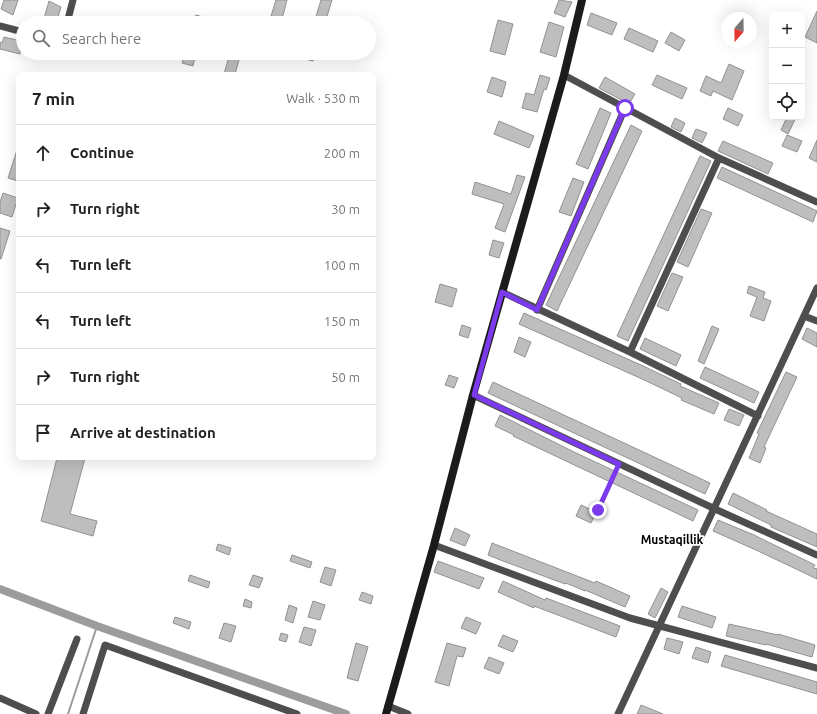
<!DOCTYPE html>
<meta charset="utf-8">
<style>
body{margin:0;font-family:Ubuntu,sans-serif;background:#f6f6f6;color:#222}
.controls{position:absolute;right:12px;top:12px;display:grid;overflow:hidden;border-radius:6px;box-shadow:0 4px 16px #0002}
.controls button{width:36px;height:36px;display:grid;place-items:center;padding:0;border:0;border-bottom:1px solid #e0e0e0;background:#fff;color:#222;font:20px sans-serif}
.compass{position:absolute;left:721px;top:12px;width:36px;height:36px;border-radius:50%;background:#fff;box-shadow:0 4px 16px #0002;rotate:200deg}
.stop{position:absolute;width:12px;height:12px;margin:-9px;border:3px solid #7c3aed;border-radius:50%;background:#fff}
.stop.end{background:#7c3aed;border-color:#fff;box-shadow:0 1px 4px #0008}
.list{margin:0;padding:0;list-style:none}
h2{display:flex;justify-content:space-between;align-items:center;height:52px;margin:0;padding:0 16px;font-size:17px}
h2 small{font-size:13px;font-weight:400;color:#767676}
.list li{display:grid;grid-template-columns:26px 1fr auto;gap:12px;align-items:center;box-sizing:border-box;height:56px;padding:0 16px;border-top:1px solid #e0e0e0}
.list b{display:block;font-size:15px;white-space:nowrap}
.list em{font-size:13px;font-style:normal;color:#767676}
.icon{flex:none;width:22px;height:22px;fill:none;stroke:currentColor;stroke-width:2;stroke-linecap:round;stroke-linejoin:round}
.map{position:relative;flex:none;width:817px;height:714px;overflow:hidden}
.search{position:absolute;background:#fff;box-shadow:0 4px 16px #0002;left:16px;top:16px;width:360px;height:44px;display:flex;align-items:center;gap:10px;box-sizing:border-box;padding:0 14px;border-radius:22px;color:#767676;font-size:15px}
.panel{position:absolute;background:#fff;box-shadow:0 4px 16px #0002;left:16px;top:72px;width:360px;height:388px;border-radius:6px}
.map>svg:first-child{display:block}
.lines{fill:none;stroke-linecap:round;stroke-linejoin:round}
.stream{stroke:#9c9c9c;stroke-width:2}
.canal{stroke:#9c9c9c;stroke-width:8}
.building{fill:#bebebe;stroke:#929292}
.path{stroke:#707070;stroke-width:1.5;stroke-dasharray:1 2;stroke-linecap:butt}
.street{stroke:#4e4e4e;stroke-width:7}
.secondary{stroke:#1b1b1b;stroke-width:8}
.route{stroke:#7c3aed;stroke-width:5}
.labels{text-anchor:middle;stroke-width:3.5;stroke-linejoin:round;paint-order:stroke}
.neighbourhood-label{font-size:12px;font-weight:bold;fill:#000;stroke:#fff}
</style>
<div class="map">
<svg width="817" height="714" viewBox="0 0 817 714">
<rect width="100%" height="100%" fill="#fff"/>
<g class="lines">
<path class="stream" d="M 68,714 L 97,626"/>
<path class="canal" d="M 0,589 L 97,626 L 346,714"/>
</g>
<path class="building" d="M 4,0 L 18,0 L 13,15 L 1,9 Z
M 276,0 L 287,0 L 282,19 L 271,16 Z
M 321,0 L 332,0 L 325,23 L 314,23 Z
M 559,0 L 572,2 L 565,17 L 554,13 Z
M 49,1 L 61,7 L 56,23 L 43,22 Z
M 817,11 L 817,43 L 805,37 Z
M 591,13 L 617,23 L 612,35 L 587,25 Z
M 196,15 L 206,18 L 205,23 L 193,23 Z
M 498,20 L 513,24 L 505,55 L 490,51 Z
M 549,22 L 564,27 L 556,57 L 540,52 Z
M 629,28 L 658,41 L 653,52 L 624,39 Z
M 671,32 L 685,40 L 679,51 L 665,43 Z
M 4,37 L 21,41 L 20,54 L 0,49 L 0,42 L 2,43 Z
M 185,53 L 196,53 L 193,66 L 182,63 Z
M 230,53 L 241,53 L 235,74 L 224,74 Z
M 290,53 L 316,53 L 313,61 L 290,55 Z
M 729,64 L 744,71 L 732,100 L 713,91 L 711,96 L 700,91 L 706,76 L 721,83 Z
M 540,75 L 550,78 L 546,90 L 544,89 L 537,112 L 522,108 L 526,93 L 534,95 Z
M 657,75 L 687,88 L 682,99 L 652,85 Z
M 492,77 L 506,82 L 502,97 L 487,92 Z
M 605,77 L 635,94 L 629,104 L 599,88 Z
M 600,108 L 611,113 L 588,169 L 576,164 Z
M 728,108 L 743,115 L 738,126 L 723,119 Z
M 787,117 L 796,117 L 788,134 L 781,130 Z
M 675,118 L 685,123 L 681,132 L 671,127 Z
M 499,121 L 534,136 L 529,148 L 494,134 Z
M 631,125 L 642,131 L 557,311 L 546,305 Z
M 696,129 L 707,133 L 702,143 L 692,138 Z
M 787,135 L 802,141 L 797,152 L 782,146 Z
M 817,140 L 817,162 L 809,158 Z
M 723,141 L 773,163 L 768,174 L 718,151 Z
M 17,150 L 18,151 L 18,181 L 8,178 Z
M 700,156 L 711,161 L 628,341 L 617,336 Z
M 722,167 L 817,211 L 813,222 L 717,178 Z
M 517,175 L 525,177 L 505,232 L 495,228 L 504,204 L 472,194 L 475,182 L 511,194 Z
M 573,178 L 584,182 L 571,216 L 559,212 Z
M 3,193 L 18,198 L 12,217 L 0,213 L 0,202 Z
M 701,209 L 712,213 L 688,267 L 677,262 Z
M 0,228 L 10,231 L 1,259 L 0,259 Z
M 493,240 L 504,243 L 499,258 L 489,255 Z
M 672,273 L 683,277 L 668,311 L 657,306 Z
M 440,284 L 457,289 L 452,307 L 435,302 Z
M 749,286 L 765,292 L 763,298 L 771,301 L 764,321 L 750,316 L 757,297 L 747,293 Z
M 524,313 L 641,365 L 681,384 L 680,386 L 719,403 L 714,414 L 681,400 L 682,398 L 640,378 L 519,324 Z
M 462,325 L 471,328 L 468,338 L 459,335 Z
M 712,326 L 719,329 L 704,364 L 698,361 Z
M 807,328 L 817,333 L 817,347 L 802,339 Z
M 519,337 L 531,342 L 525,357 L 514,352 Z
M 645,338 L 681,355 L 676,366 L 640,349 Z
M 705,367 L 759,392 L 754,403 L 700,378 Z
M 786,372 L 797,377 L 764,447 L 766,448 L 760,463 L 749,458 L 759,434 L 757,433 Z
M 449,375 L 458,378 L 454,388 L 445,385 Z
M 493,382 L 710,483 L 705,494 L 488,393 Z
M 729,409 L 744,415 L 739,426 L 724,420 Z
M 500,415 L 574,452 L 698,510 L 693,521 L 513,436 L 514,435 L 495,426 Z
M 57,458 L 85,458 L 70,514 L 97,521 L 93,536 L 41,521 Z
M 733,493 L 767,510 L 766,511 L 817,534 L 817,547 L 771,527 L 771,525 L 728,504 Z
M 581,505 L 596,512 L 591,523 L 576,516 Z
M 718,520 L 754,535 L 815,565 L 813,568 L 817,569 L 817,579 L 756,550 L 713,531 Z
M 455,528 L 470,535 L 465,546 L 450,540 Z
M 492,543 L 595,583 L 596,581 L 630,596 L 625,607 L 585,590 L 585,591 L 566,583 L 565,584 L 503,561 L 488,555 Z
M 218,544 L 231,548 L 229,555 L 216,550 Z
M 292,555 L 312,562 L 310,568 L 290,561 Z
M 438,561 L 484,578 L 479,589 L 434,572 Z
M 325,567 L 336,570 L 331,586 L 320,582 Z
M 190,575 L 210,582 L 208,588 L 188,581 Z
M 253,575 L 263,578 L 259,588 L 249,585 Z
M 503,581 L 545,600 L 546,598 L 620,626 L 616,637 L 534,606 L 534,608 L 498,592 Z
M 661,588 L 668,592 L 655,618 L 648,614 Z
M 362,592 L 373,596 L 371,604 L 359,600 Z
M 245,599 L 252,602 L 251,608 L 243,606 Z
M 313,601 L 325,605 L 320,620 L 308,617 Z
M 289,605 L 297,608 L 293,623 L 285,620 Z
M 682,606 L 716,617 L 712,628 L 678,617 Z
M 175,617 L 191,622 L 189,629 L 173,623 Z
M 466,617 L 481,623 L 476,634 L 461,628 Z
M 224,623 L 236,626 L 231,642 L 219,638 Z
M 729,624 L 778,635 L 778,634 L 815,645 L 812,657 L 766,644 L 766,645 L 726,636 Z
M 304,627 L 316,630 L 311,646 L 299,642 Z
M 281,633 L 288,635 L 286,642 L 279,640 Z
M 503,635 L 518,641 L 513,652 L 498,646 Z
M 667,638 L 683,642 L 679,654 L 664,649 Z
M 356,643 L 368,647 L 358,681 L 347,678 Z
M 447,643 L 466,648 L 463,657 L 457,656 L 449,686 L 435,682 Z
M 696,647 L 711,652 L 708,663 L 692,658 Z
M 725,655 L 817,682 L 817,694 L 721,666 Z
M 489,657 L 504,663 L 499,674 L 484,668 Z
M 641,705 L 663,714 L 637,714 Z"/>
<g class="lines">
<path class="path" d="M 599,510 L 616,470"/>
<path class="street" d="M 67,23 L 73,0
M 0,26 L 23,32
M 564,75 L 719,158 L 817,202
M 502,292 L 630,352 L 758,416
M 537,310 L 625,108
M 804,316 L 817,321
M 630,352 L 719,158
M 473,395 L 715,509 L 817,555
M 434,545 L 630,618 L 817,668
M 0,698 L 36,714
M 388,706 L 408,714
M 48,714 L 77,639
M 83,714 L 105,645 L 297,714
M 618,714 L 817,288"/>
<path class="secondary" d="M 386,714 L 434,545 L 473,395 L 564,75 L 582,0"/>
</g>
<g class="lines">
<path class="route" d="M 598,510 L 619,464 L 474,395 L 502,292 L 537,310 L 625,108"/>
</g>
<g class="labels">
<g class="neighbourhood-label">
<text x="672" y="544">Mustaqillik</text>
</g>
</g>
</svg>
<div class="controls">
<button>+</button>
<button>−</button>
<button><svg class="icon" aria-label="locate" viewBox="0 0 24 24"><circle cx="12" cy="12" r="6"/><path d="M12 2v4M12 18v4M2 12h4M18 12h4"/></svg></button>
</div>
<svg class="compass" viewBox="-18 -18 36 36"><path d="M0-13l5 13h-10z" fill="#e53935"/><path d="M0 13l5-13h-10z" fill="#767676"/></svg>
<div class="stop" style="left:625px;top:108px"></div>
<div class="stop end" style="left:598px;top:510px"></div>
<div class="search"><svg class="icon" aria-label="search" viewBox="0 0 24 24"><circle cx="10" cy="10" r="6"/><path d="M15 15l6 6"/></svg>Search here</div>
<section class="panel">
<h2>7 min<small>Walk · 530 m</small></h2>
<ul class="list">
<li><svg class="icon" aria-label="ahead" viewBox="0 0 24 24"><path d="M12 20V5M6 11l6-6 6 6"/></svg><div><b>Continue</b></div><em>200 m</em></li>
<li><svg class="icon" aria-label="right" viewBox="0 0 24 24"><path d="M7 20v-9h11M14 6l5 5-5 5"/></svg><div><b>Turn right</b></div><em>30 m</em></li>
<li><svg class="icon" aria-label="left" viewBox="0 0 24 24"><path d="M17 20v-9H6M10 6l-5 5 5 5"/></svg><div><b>Turn left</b></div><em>100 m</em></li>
<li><svg class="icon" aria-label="left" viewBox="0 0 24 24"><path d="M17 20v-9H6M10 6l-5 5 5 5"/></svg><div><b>Turn left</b></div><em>150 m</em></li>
<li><svg class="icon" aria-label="right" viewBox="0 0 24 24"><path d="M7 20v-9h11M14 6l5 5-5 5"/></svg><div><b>Turn right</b></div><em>50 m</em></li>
<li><svg class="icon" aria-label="arrive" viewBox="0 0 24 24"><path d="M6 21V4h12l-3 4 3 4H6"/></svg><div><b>Arrive at destination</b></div></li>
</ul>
</section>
</div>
